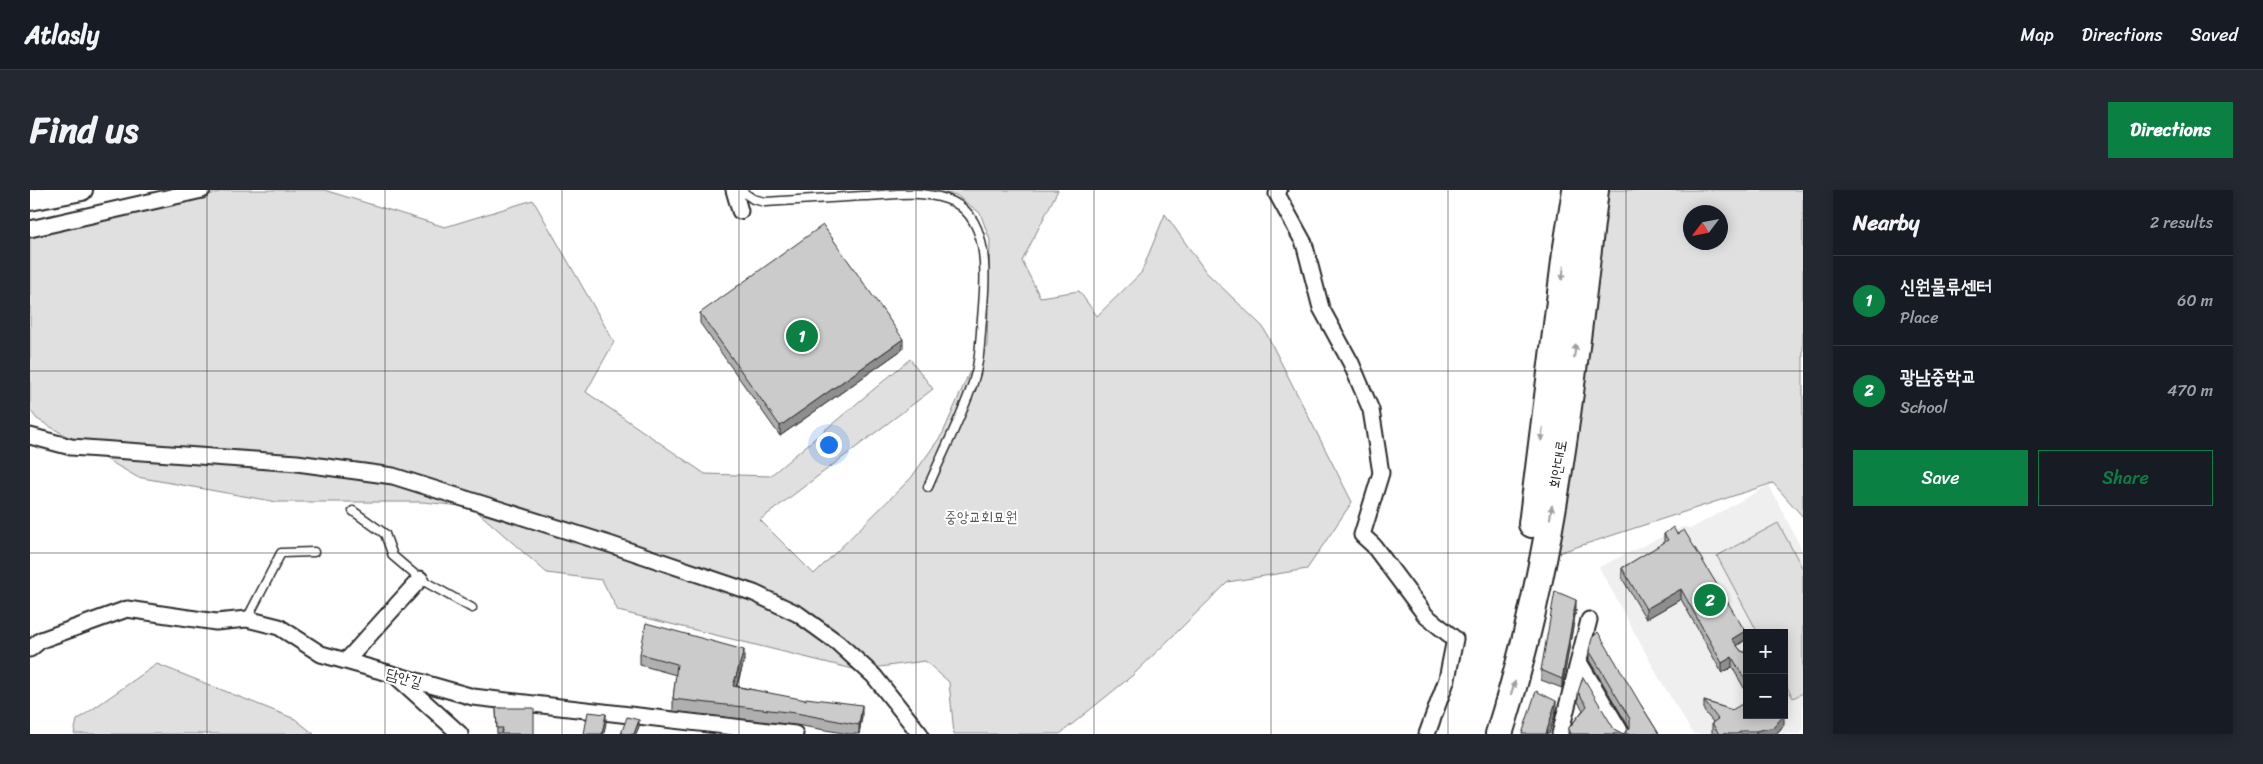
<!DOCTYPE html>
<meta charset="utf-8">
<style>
body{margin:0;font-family:Sriracha,"Poor Story",sans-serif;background:#242831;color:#f1f3f6}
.controls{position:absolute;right:15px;bottom:15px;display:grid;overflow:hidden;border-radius:0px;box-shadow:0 2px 12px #0003}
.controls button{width:45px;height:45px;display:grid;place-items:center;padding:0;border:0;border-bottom:1px solid #363941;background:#171b24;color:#f1f3f6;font:25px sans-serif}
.compass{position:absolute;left:1653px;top:15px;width:45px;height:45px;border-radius:50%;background:#171b24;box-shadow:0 2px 12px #0003;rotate:238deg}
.you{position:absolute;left:798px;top:254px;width:18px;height:18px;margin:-12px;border:4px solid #fff;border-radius:50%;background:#1a73e8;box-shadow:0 0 0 8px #1a73e833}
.badge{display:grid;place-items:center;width:32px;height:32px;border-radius:50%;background:#0b8043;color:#fff;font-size:16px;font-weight:700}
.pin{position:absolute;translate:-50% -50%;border:2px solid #fff;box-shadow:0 1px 5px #0006}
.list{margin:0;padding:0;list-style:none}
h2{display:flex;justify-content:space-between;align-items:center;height:65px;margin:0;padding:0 20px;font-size:21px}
h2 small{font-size:16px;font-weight:400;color:#9ea1a6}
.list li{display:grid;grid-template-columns:32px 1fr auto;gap:15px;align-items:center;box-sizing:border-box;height:90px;padding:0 20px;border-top:1px solid #363941}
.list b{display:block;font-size:19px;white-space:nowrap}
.list p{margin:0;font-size:16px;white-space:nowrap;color:#9ea1a6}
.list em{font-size:16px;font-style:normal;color:#9ea1a6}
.actions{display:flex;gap:10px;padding:15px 20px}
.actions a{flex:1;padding:11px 0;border:1px solid #0b8043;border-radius:0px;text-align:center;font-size:18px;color:#0b8043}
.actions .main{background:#0b8043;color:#fff}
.map{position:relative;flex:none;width:1773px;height:544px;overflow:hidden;border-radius:0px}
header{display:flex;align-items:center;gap:30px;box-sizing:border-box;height:70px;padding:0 25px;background:#171b24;border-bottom:1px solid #363941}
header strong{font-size:24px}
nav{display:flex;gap:28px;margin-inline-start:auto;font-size:18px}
.intro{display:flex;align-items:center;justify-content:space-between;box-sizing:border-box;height:120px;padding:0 30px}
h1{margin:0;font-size:35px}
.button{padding:12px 22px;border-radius:0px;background:#0b8043;color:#fff;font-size:18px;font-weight:700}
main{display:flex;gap:30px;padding:0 30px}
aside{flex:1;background:#171b24;border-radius:0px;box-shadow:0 2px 12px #0003}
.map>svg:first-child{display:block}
.built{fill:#efefef;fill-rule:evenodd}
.green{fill:#e0e0e0;stroke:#868686;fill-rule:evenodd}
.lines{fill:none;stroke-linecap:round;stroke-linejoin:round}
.lane-casing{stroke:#2b2b2b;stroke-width:11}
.street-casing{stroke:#2b2b2b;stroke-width:19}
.secondary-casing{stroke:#2b2b2b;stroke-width:24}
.highway-casing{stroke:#2b2b2b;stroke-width:30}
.lane{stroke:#fff;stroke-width:8}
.street{stroke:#fff;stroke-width:15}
.secondary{stroke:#fff;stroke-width:20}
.highway{stroke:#fff;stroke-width:26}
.wall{fill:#afafaf;stroke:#2b2b2b}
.shaded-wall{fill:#8e8e8e;stroke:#2b2b2b}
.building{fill:#cbcbcb;stroke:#2b2b2b}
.oneway{fill:#a0a0a0}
.grid{fill:none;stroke:#2b2b2b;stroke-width:1;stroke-opacity:0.55}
.labels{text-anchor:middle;stroke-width:4;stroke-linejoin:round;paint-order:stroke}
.street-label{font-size:15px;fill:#2b2b2b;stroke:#fff}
.park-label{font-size:15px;fill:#585858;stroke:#fff}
</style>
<header>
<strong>Atlasly</strong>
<nav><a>Map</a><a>Directions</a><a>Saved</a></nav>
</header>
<div class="intro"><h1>Find us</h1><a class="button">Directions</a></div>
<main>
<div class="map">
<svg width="1773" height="544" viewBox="0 0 1773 544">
<rect width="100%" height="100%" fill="#fff"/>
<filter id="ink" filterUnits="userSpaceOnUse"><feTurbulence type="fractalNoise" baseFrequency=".02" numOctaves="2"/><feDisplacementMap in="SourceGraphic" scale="10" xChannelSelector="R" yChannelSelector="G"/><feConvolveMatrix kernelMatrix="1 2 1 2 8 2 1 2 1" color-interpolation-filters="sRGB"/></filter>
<g filter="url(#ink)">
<path class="built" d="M 1739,295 L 1773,362 L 1773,540 L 1770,544 L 1663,544 L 1629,488 L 1569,377 L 1652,337 L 1662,338 ZM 1717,443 L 1754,443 L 1754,525 L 1717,525 Z"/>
<path class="green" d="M 199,0 L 294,0 L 415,37 L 503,10 L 584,152 L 556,202 L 675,284 L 740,286 L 880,169 L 903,199 L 730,330 L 784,384 L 881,288 L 913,243 L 939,183 L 957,156 L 960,50 L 950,23 L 926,5 L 898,0 L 1028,0 L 992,71 L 1010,107 L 1049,101 L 1067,126 L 1111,83 L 1135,24 L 1176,82 L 1233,137 L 1322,312 L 1277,379 L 1198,392 L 1103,485 L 1030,544 L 924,544 L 919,492 L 895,471 L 827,480 L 588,421 L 572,390 L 517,383 L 442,317 L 393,312 L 247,312 L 107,287 L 7,229 L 0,220 L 0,46 Z
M 1578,0 L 1773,0 L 1773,327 L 1743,293 L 1522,365 ZM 1660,22 L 1690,22 L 1690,52 L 1660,52 Z
M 1748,333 L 1773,379 L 1773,503 L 1763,508 L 1754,492 L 1754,443 L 1728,443 L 1687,366 Z
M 127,474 L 265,529 L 284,544 L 44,544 L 47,530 Z"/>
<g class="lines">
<defs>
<path id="lane" d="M 710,0 L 723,9 L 735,12 C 768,10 800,8 833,6 C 861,5 889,0 916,9 C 963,24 955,91 952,129 C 950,151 950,172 943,193 C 931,228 913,262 898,297
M 323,321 L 355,344 L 363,366 L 390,389 L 442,418
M 217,429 L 251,363 L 284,362"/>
<path id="street" d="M 704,0 L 710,21
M 1249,0 L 1247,4 L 1274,53 L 1291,118 L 1321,173 L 1341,220 L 1351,283 L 1332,345 L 1343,355 L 1396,426 L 1425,449 L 1417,489 L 1397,544
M 0,39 L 172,0
M 0,246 L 41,257 L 267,273 L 363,286 L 579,354 L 724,403 L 768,424 L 808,453 L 844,486 L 890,544
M 0,459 L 11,450 L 97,419 L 186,432 L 217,429 L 249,437 L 291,464 L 443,507 L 765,544
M 317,470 L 390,389
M 1549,472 L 1592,544
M 368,488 L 430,544
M 1530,544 L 1559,430"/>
<path id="secondary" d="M 0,10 L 52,0"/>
<path id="highway" d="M 1502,334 L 1536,63 L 1546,0
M 1469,544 C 1525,369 1543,182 1565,0"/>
</defs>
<use href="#lane" class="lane-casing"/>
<use href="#street" class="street-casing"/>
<use href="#secondary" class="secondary-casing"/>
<use href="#highway" class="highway-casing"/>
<use href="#lane" class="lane"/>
<use href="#street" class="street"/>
<use href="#secondary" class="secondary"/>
<use href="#highway" class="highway"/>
</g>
<path class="wall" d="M 670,123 L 873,159 L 750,246 L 670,133 Z
M 1634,344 L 1715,450 L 1707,456 L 1711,461 L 1717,463 L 1717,503 L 1702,477 L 1692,483 L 1651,409 L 1616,429 L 1592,388 L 1592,378 L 1634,353 Z
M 1546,420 L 1532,498 L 1511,490 L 1511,480 Z
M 1559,460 L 1611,515 L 1629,544 L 1538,544 L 1538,539 L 1553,520 L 1548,512 L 1548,502 L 1584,539 L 1593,544 L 1600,539 L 1559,470 Z
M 610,464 L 714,471 L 707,496 L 832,526 L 829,544 L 819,544 L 766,535 L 643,521 L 643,509 L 646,485 L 610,475 Z
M 1674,511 L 1702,520 L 1754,535 L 1746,544 L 1683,544 L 1682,543 L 1682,533 L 1683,532 L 1674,521 Z
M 466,518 L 504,544 L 467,544 Z"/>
<path class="shaded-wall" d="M 873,149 L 873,159 L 750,246 L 750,236 Z
M 1651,399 L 1651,409 L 1616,429 L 1616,419 Z
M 1546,410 L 1546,420 L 1532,498 L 1532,489 Z
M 1715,441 L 1715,450 L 1702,458 L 1702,449 Z
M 714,460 L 714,471 L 703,507 L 703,496 Z
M 1702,467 L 1702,477 L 1692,483 L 1692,473 Z
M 1757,506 L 1757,516 L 1754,518 L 1754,508 Z
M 1526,511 L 1526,521 L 1519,544 L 1516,544 Z
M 832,515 L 832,526 L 829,544 L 829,535 Z
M 576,524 L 576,533 L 574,544 L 572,544 Z
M 1754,525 L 1754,535 L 1746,544 L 1726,544 L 1726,541 Z
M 609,530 L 609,537 L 606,544 L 604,544 Z"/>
<path class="building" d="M 793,35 L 873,149 L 750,236 L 670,123 Z
M 1643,337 L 1647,344 L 1654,340 L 1715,441 L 1702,449 L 1711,461 L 1717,463 L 1717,493 L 1702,467 L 1692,473 L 1651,399 L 1616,419 L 1592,378 L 1638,350 L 1634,344 Z
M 1525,401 L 1546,410 L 1532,489 L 1511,480 Z
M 616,433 L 714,460 L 703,496 L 776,510 L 776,508 L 832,515 L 829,535 L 766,523 L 643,509 L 647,474 L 610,464 Z
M 1568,442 L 1611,515 L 1629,544 L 1540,544 L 1538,539 L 1557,516 L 1548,502 L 1553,487 L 1584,539 L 1593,544 L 1600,538 L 1600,529 L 1559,460 L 1562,448 Z
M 1506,501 L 1526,511 L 1516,544 L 1492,544 Z
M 1674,511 L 1702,520 L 1717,511 L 1717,525 L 1754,525 L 1744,537 L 1726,541 L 1712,541 L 1707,544 L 1695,544 L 1695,543 L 1694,544 L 1689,544 L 1682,533 L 1688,529 Z
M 466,518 L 504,518 L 504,544 L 471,544 L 473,538 L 467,538 Z
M 558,522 L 576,524 L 572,544 L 554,544 Z
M 597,527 L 609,530 L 604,544 L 591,544 Z"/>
<defs><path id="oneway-solid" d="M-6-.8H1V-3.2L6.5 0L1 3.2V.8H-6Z" transform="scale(1.25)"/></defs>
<g class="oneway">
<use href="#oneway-solid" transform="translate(1533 83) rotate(97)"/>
<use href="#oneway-solid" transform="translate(1545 161) rotate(-82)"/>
<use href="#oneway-solid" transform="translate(1512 244) rotate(97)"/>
<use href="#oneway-solid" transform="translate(1521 322) rotate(-81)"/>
<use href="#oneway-solid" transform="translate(1483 498) rotate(-72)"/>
</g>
</g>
<path class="grid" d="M 177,0 L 177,544M 355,0 L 355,544M 532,0 L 532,544M 709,0 L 709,544M 886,0 L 886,544M 1064,0 L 1064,544M 1241,0 L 1241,544M 1418,0 L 1418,544M 1596,0 L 1596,544M 0,181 L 1773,181M 0,363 L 1773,363"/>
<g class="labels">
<g class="street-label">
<text transform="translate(1528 274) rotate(-81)" y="5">회안대로</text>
<text transform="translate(374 488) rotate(16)" y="5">담안길</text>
</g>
<g class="park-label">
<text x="951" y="332">중앙교회묘원</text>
</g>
</g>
</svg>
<div class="controls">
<button>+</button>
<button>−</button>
</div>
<svg class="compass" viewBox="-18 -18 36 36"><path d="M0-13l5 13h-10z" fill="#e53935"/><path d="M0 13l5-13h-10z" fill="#9ea1a6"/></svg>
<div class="you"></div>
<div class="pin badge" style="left:772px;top:146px">1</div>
<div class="pin badge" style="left:1680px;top:410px">2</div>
</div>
<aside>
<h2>Nearby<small>2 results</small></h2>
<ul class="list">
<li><span class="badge">1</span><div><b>신원물류센터</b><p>Place</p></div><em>60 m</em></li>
<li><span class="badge">2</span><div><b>광남중학교</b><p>School</p></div><em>470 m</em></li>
</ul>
<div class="actions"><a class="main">Save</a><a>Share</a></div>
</aside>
</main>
